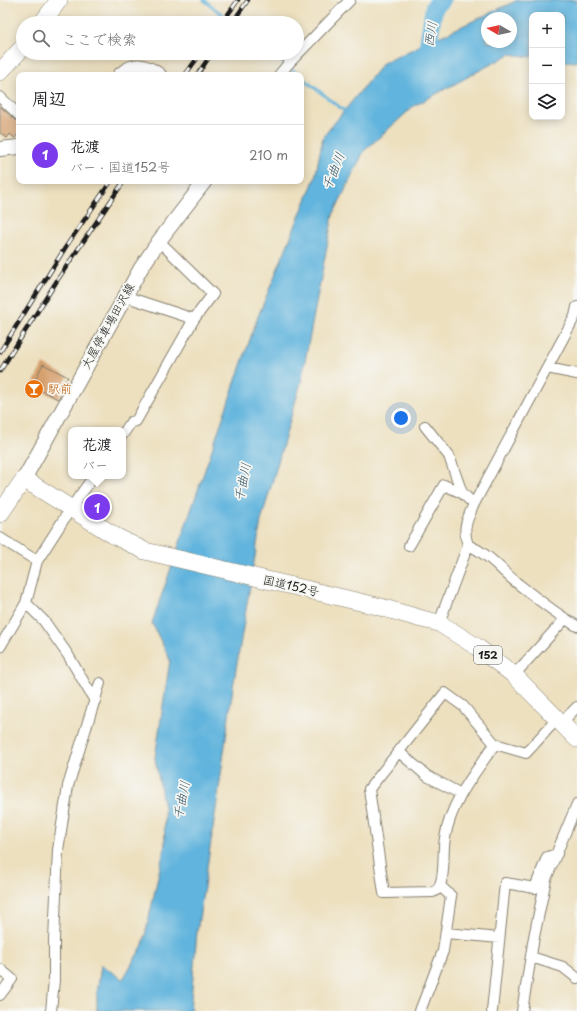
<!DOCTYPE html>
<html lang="ja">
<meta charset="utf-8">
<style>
body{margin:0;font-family:"Playpen Sans","Klee One",sans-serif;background:#f6f6f6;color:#202124}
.controls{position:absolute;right:12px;top:12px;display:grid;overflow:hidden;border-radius:8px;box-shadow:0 2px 10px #0003}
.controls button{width:36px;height:36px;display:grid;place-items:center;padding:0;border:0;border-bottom:1px solid #e0e0e0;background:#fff;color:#202124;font:20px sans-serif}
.compass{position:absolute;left:481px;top:12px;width:36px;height:36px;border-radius:50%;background:#fff;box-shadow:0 2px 10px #0003;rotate:279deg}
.you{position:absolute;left:401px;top:418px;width:14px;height:14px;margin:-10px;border:3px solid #fff;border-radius:50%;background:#1a73e8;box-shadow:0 0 0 6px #1a73e833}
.badge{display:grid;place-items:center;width:26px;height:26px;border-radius:50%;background:#7c3aed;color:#fff;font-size:13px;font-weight:700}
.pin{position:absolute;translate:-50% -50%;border:2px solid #fff;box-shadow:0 1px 4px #0006}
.popup{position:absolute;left:68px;top:427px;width:58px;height:52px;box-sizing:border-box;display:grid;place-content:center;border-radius:8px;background:#fff;filter:drop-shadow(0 1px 3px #0005);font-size:13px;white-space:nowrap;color:#757577}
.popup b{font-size:15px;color:#202124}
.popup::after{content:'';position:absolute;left:50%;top:100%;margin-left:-8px;border:8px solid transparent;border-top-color:#fff}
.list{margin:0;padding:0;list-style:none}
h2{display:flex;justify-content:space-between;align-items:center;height:52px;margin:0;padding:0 16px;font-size:17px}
h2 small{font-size:13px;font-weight:400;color:#757577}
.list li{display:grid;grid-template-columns:26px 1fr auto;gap:12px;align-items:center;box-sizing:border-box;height:60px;padding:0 16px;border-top:1px solid #e0e0e0}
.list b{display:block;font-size:15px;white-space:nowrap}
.list p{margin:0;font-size:13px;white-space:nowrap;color:#757577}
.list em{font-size:13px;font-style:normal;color:#757577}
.icon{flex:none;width:22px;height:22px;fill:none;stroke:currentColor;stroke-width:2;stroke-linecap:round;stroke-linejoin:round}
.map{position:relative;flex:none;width:577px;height:1011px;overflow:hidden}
.search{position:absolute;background:#fff;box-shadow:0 2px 10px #0003;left:16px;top:16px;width:288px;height:44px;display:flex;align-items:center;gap:10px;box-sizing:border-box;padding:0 14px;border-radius:22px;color:#757577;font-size:15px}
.panel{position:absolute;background:#fff;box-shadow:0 2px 10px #0003;left:16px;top:72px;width:288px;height:112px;border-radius:8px}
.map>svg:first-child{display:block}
.water{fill:#61b4dd;stroke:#3e687c;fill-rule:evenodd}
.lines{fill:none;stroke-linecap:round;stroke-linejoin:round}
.stream{stroke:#61b4dd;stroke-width:3}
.river{stroke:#61b4dd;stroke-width:18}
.building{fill:#d59f6c}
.minor-casing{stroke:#847e6e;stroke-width:12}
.secondary-casing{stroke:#847e6e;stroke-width:16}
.trunk-casing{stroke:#847e6e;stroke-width:18}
.minor{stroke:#fff;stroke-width:10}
.secondary{stroke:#fff;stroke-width:14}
.trunk{stroke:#fff;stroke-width:17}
.rail-casing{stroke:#1c1c1c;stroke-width:4.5}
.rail{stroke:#f6f6f2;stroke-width:3;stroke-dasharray:9;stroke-linecap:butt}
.labels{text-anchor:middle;stroke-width:3.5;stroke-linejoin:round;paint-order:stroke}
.shield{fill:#f6f6f2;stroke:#5d5d5c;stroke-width:1}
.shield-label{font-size:11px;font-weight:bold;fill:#1c1c1c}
.street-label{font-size:12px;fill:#1c1c1c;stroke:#f6f6f2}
.food-label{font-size:12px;fill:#c56008;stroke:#f6f6f2;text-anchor:start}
.water-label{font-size:13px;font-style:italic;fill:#385969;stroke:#f6f6f2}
</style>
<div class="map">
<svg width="577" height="1011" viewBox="0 0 577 1011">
<rect width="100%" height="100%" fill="#f6f6f2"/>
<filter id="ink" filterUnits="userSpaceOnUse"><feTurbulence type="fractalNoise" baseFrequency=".025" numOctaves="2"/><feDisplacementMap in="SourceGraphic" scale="8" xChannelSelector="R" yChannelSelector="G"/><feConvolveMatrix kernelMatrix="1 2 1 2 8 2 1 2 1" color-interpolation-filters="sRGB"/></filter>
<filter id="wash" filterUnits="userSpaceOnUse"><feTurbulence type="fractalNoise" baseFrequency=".012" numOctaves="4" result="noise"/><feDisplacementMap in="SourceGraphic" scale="16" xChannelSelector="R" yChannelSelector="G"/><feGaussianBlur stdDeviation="0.9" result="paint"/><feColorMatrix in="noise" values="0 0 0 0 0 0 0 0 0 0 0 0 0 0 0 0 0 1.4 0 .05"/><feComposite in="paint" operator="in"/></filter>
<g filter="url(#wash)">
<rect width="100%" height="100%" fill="#ede0bf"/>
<path class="water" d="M 518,0 L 577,0 L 577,62 L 562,61 L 562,15 L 532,15 L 532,57 L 510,54 L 414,106 L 364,151 L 333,215 L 301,382 L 261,521 L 233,687 L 218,796 L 197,932 L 190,1011 L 97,1011 L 97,995 L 101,965 L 123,979 L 143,945 L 165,845 L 164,808 L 155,758 L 170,660 L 152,623 L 257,319 L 315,178 L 323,137 L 383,63 ZM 487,18 L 511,18 L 511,42 L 487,42 Z"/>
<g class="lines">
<path class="stream" d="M 204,0 L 233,23
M 271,53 L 299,75
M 301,77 L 347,113"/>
<path class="river" d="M 425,65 L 434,7 L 442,0"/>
</g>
<g id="blocks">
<path class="building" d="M 0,106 L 15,120 L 19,121 L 19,132 L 15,138 L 10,134 L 7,138 L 0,133 Z
M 43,364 L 68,377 L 64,383 L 67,384 L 58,399 L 32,386 Z"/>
</g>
</g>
<g filter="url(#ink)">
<use href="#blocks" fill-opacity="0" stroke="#847e6e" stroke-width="1"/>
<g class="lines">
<defs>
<path id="minor" d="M 279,75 L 289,63 L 350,0
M 0,97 L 19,115
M 124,296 L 194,319
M 547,368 L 577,374
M 425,426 L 449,456 L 462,493 L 474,504
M 123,434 L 131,422 L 136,421 L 194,319 L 213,294 L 159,241
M 0,538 L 37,561
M 468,545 C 489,554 500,569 517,583 C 536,598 556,614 577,626
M 409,546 L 444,485 L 462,493
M 26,603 L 44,621 L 68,655 L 95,701
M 439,623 L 468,545 C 462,528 467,520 474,504 L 575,316 L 577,307
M 0,647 L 26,603 L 37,561 L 71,508 L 94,476
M 514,675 L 565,619
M 561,723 L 577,707
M 495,744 L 463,706 L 445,693 L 369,789 L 384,893 L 433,892 L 438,889 C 446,875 442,853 445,838 C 451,801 475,773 495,744 L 526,753 L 557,719
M 399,752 L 427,776 L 461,794
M 446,933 L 499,938
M 531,957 L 563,967 L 577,978
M 0,969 L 12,979 L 0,995
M 51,1011 L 54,980 L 54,940 L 58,850 L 68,786 L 100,683
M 420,1011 L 443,951 L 451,896 L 440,886
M 492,1011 L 505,883 L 535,888 L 547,857 L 557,854
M 522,1011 L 534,937 L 546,879 L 577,804"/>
<path id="secondary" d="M 120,75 C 134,63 144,64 159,75
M 0,149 L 19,147
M 24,479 L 141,268 L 159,241 L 205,181"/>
<path id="trunk" d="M 42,23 L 59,0
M 0,72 L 23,47
M 0,514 L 24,479 L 115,536 L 145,551 L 377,606 L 422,619 L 439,623 L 477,647 L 514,675 L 577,739"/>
</defs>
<use href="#minor" class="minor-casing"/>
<use href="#secondary" class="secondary-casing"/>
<use href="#trunk" class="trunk-casing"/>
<use href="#minor" class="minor"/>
<use href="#secondary" class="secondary"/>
<use href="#trunk" class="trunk"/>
<defs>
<path id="rail" d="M 222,23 L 238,0
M 232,23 L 248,0
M 185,75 L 201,53
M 197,75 L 212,53
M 0,352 L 65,248 L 111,181
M 0,371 L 58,279 L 124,181"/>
</defs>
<use href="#rail" class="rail-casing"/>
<use href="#rail" class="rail"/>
</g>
</g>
<defs>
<symbol id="bar-disc" viewBox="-11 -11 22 22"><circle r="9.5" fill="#e8710a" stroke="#f6f6f2"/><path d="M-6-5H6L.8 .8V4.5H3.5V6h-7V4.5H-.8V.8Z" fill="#fff"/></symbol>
</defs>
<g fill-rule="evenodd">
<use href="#bar-disc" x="23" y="378" width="22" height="22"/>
</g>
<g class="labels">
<rect class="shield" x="474" y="646" width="28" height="18" rx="3"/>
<g class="shield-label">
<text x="488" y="659">152</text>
</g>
<g class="street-label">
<text transform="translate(108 326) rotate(-61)" y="4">大屋停車場田沢線</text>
<text transform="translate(291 586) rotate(13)" y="4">国道152号</text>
</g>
<g class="food-label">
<text x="48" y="393">駅前</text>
</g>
<g class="water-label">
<text transform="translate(430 34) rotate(-81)" y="5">西川</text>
<text transform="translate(333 171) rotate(-68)" y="5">千曲川</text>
<text transform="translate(242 482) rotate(-79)" y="5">千曲川</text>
<text transform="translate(181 800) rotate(-79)" y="5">千曲川</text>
</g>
</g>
</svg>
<div class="controls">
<button>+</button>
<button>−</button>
<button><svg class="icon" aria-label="layers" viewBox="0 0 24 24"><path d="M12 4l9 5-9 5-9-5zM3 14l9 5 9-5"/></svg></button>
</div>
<svg class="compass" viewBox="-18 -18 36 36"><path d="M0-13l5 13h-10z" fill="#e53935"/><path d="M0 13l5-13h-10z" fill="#757577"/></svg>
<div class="you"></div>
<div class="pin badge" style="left:97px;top:507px">1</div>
<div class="popup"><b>花渡</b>バー</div>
<div class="search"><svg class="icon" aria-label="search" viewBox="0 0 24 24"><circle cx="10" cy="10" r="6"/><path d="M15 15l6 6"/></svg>ここで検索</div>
<section class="panel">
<h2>周辺<small></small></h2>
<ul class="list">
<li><span class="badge">1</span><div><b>花渡</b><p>バー · 国道152号</p></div><em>210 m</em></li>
</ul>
</section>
</div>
